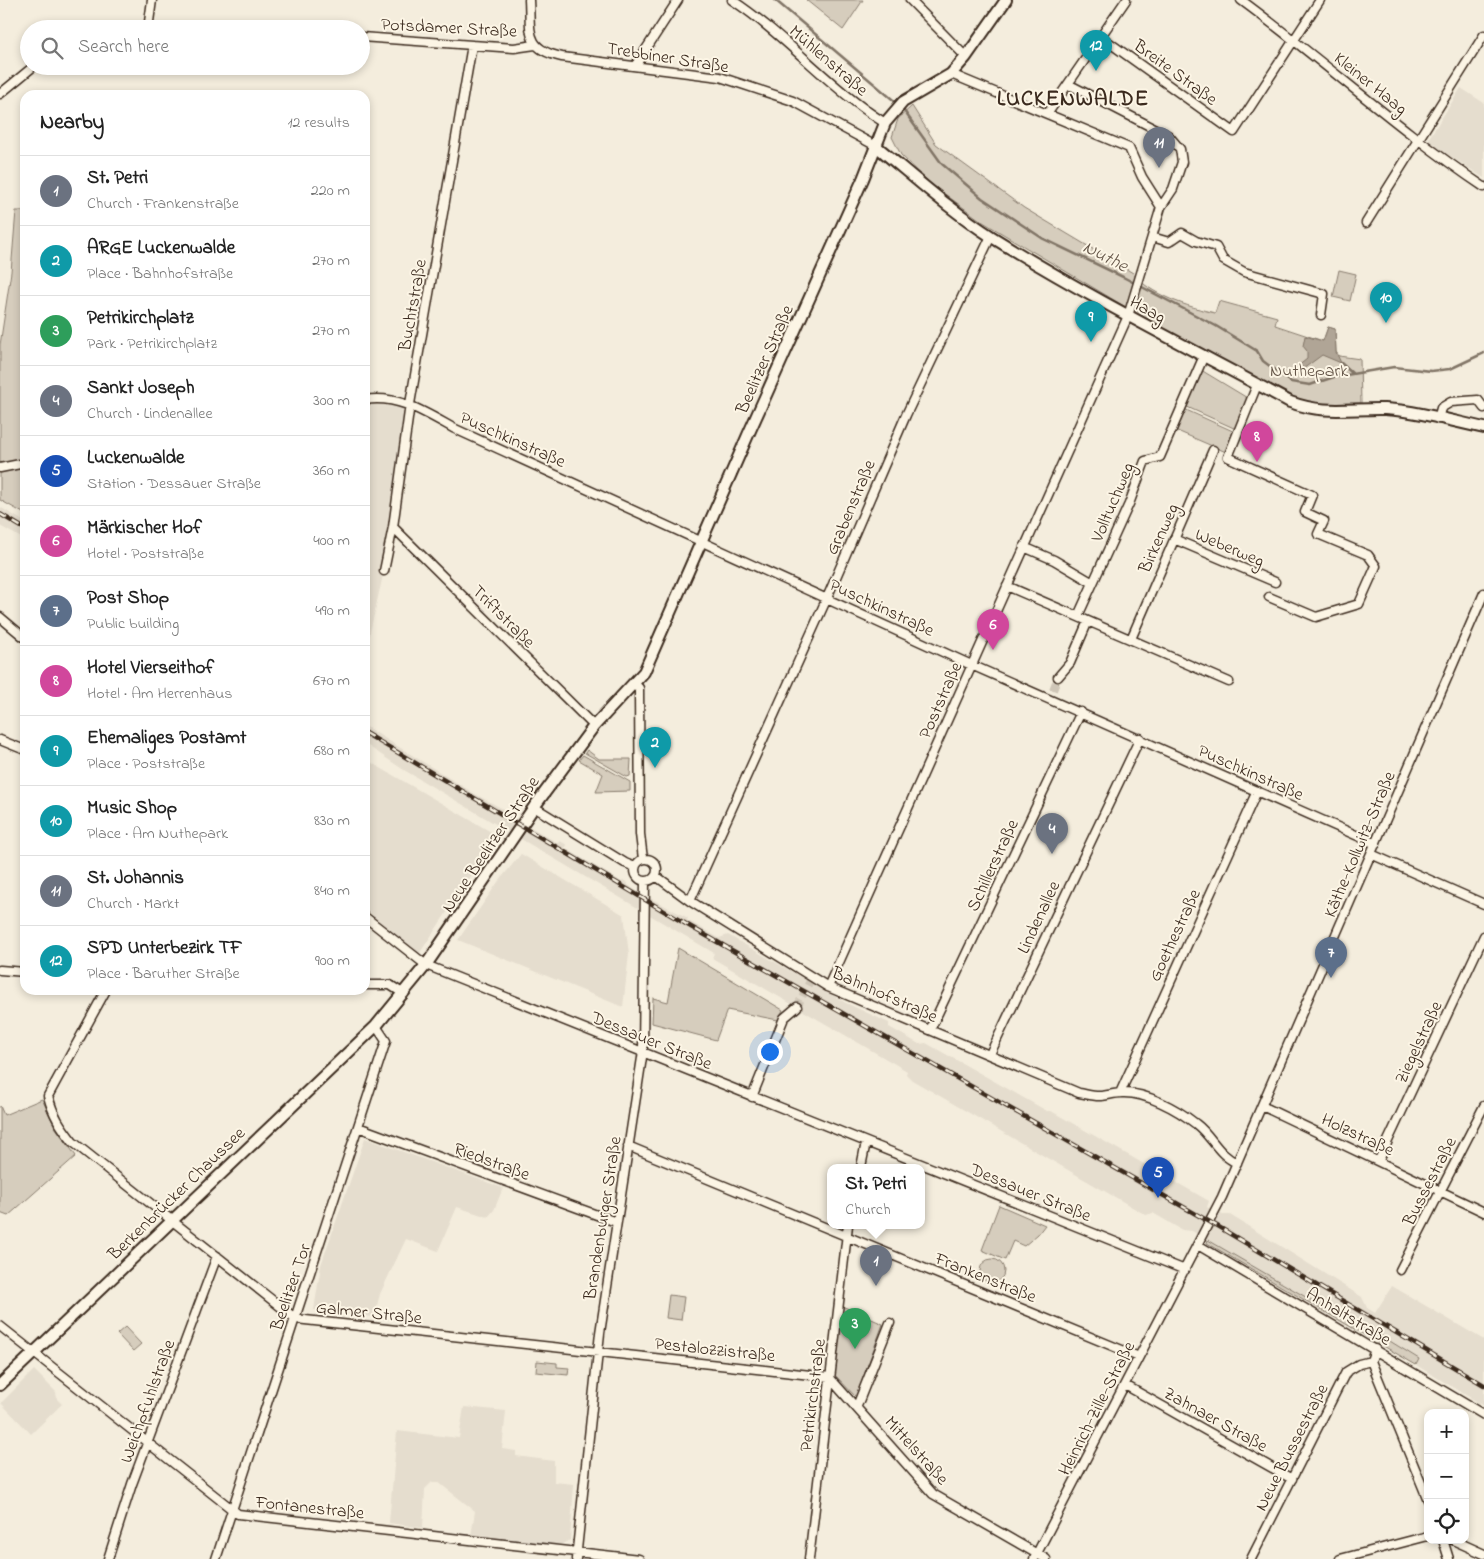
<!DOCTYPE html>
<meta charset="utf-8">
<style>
body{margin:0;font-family:"Indie Flower",sans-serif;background:#f6f6f6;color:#222}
.controls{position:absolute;right:15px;bottom:15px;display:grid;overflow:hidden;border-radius:10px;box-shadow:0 2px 8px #0003}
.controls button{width:45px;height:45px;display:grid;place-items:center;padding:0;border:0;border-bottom:1px solid #e0e0e0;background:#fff;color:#222;font:25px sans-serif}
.you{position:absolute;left:769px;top:1051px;width:18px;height:18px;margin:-12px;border:4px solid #fff;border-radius:50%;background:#1a73e8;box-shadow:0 0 0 8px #1a73e833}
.badge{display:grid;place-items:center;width:32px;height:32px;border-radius:50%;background:#1f6fb2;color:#fff;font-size:16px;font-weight:700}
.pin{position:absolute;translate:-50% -41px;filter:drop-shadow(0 1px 2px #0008)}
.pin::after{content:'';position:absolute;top:26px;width:18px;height:15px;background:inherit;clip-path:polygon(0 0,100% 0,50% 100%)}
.popup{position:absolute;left:827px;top:1164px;width:98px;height:65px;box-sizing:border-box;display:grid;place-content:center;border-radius:10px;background:#fff;filter:drop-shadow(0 1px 4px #0005);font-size:16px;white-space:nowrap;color:#767676}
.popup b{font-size:19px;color:#222}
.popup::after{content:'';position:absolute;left:50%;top:100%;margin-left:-10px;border:10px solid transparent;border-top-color:#fff}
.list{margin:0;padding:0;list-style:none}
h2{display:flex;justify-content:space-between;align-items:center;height:65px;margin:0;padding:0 20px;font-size:21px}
h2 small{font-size:16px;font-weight:400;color:#767676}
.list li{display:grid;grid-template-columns:32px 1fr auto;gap:15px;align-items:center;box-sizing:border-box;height:70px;padding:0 20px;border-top:1px solid #e0e0e0}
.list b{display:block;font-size:19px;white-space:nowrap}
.list p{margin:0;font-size:16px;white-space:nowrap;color:#767676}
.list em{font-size:16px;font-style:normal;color:#767676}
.icon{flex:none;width:28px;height:28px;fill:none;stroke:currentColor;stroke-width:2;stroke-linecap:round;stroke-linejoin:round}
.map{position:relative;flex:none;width:1484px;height:1559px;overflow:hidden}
.search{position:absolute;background:#fff;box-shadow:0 2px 8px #0003;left:20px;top:20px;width:350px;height:55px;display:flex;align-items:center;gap:12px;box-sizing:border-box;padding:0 18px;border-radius:28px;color:#767676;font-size:19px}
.panel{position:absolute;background:#fff;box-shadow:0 2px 8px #0003;left:20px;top:90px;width:350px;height:905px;border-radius:15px}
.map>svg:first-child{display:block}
.built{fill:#e5ddce}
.green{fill:#d6cdbd;stroke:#887c6e}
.water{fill:#b0a596;stroke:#817466}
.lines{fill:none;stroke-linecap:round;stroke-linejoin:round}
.stream{stroke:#817466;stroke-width:2.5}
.minor-tunnel{stroke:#cfc6b7;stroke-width:8;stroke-dasharray:8 4;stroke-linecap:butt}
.minor-casing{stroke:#3b2a1e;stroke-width:11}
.major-casing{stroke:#3b2a1e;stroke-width:14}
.minor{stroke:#fcf5e5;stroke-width:8}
.major{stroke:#fcf5e5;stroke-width:10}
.rail-casing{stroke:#3b2a1e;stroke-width:4.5}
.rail{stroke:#fcf5e5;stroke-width:2.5;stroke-dasharray:8;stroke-linecap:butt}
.labels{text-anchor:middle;stroke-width:4;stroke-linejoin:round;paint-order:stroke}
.street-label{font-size:18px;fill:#3b2a1e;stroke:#fcf5e5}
.park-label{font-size:18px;fill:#625346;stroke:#fcf5e5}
.water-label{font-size:19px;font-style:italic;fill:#645548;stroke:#fcf5e5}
.district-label{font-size:22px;font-weight:bold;letter-spacing:1px;fill:#3b2a1e;stroke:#fcf5e5}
</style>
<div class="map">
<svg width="1484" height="1559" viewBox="0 0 1484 1559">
<rect width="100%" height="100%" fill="#f4eddd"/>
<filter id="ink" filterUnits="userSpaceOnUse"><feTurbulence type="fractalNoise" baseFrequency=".02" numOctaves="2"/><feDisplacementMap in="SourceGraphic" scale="10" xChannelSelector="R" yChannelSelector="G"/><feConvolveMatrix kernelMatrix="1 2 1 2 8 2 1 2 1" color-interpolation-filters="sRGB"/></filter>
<g filter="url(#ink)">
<path class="built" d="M 1461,88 L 1484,103 L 1484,178 L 1427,141 Z
M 365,400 L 410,404 L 384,571 L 365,654 Z
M 0,507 L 25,522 L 25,540 L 0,526 Z
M 365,726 L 475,794 L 505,810 L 505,812 L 532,828 L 558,843 L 560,841 L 567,845 L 565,848 L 622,882 L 623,880 L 628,883 L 628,885 L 635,890 L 688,918 L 687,920 L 719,938 L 728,935 L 846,1003 L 889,1023 L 889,1027 L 919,1044 L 926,1043 L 1047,1111 L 1051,1111 L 1209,1201 L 1207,1207 L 1223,1215 L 1230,1215 L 1362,1297 L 1367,1308 L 1375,1313 L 1392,1286 L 1484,1340 L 1484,1406 L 1416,1365 L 1419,1359 L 1346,1314 L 1335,1314 L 1192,1231 L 1182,1230 L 1153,1213 L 1146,1215 L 912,1080 L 906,1074 L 907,1071 L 712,958 L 714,953 L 404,770 L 365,744 Z
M 365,759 L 498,836 L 419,954 L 365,909 Z
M 521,854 L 624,915 L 629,954 L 623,1007 L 458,940 L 498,882 Z
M 365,1138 L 503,1188 L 494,1210 L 488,1217 L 457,1207 L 438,1251 L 406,1239 L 380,1294 L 374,1317 L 314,1310 L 321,1265 Z
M 34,1370 L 56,1392 L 57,1399 L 62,1404 L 31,1434 L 1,1403 Z
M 464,1407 L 506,1411 L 502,1449 L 516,1451 L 516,1456 L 554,1461 L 554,1482 L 574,1484 L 570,1540 L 562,1544 L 552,1544 L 471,1536 L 475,1511 L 438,1482 L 432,1482 L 425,1489 L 423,1528 L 389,1523 L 397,1431 L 459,1438 Z"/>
<path class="green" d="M 806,0 L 863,0 L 843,30 Z
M 912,106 L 936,144 L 1024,208 L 1133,273 C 1149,295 1189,307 1215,313 L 1219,301 L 1277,317 L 1275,325 L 1323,341 L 1328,327 L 1335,329 L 1336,352 L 1339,356 L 1360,359 L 1361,403 L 1312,404 L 1286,395 L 1203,353 L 983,222 L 931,184 L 901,155 L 892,137 L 898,119 Z
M 16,211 L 25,211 L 25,514 L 0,500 L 0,345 L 11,272 Z
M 1339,270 L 1356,274 L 1350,301 L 1333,297 Z
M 1201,370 L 1249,399 L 1236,429 L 1185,406 Z
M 1184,409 L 1235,432 L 1226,452 L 1175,430 Z
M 587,750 L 599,759 L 631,759 L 630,776 L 627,777 L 585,753 Z
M 583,755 L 630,782 L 630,791 L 596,792 L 603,774 L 579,760 Z
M 678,948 L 783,1010 L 778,1020 L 727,1010 L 716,1040 L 652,1023 L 653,998 L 668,1002 Z
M 42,1099 L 55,1127 L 76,1156 L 8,1216 L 0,1213 L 0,1106 L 4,1115 Z
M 999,1205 L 1045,1225 L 1038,1234 L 1024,1246 L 1013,1241 L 1005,1260 L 982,1250 Z
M 1208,1240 L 1335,1314 L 1346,1314 L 1419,1359 L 1416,1365 L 1207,1243 Z
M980 1271a12 12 0 1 1 24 0a12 12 0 1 1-24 0Z
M 669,1295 L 684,1297 L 681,1320 L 666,1318 Z
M 842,1306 L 883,1324 L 856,1397 L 834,1374 Z
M 125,1327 L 141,1344 L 133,1351 L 117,1334 Z
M 537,1361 L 557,1363 L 557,1367 L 569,1368 L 568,1375 L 536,1372 Z"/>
<path class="water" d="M 1328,327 L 1335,329 L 1336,352 L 1341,363 L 1322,355 L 1303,369 L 1284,377 L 1307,359 L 1307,351 L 1303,346 L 1305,336 L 1323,341 Z"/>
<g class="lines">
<path class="stream" d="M 775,0 L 898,104
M 902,108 L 942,164 L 982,198 L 1042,238 L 1123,277 L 1216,326 L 1257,351 L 1263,361 L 1291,382 L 1310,385 L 1334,377 L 1394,367 L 1431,371 L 1450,369 L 1484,353
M 1341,363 L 1353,374"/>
<path class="minor-tunnel" d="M 1053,690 L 1058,677
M 797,1007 L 812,977"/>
<defs>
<path id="minor" d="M 529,0 C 531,31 524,49 562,57 L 720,77 L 793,101 L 876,146
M 732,0 C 787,36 829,88 885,123
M 910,0 L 966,57
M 1241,0 C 1324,61 1399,130 1484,187
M 148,29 L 152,0
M 1100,36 L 1234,132 L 1320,0
M 361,37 L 514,48 L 535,45
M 635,66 L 678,0
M 951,74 L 1129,148 L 1142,177 L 1161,207
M 0,94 L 34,66
M 1048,113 L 1126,0
M 1366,223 L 1484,35
M 1152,237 L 1169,242 L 1182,233 L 1196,241 L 1216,247 L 1223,260 L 1244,272 L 1324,294 L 1321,315
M 1257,385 L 1228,457 L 1312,495 L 1305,512 L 1324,521 L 1318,534 L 1368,555 L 1376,566 L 1359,604 L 1316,617 L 1269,597
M 365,400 C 397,394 426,413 453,428 L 967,663 L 1376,844
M 1438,419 L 1441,408 L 1451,402 L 1478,400 L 1484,408
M 0,468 L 25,463
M 393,527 L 594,726
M 1174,539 L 1275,582
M 1024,547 L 1054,560 L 1093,583
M 384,571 L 393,527 L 410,404 L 472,45
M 1007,586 L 1229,682
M 1078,616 L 1129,504 L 1145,461 L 1160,457 L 1203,358
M 0,617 L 25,638
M 1131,639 L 1213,450
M 1058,677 L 1070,663 L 1088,621
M 635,684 L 639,688 L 640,834 L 643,859
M 0,740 L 25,750
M 534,807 L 625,863 L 635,867
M 1371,854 L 1484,904
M635 870a11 11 0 1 1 22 0a11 11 0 1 1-22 0Z
M 656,876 L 690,901 L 828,987 L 1079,1093 C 1086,1094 1092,1096 1099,1096 C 1106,1096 1114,1093 1122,1093 C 1146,1092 1177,1109 1196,1124 C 1212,1136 1218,1155 1237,1163
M 690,901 L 827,598 L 906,415 L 991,236
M 365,917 L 426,965 L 1185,1270
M 0,970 L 25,972
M 365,985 L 390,985 L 404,994
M 828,987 L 1128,316 L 1161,207 L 1173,189 L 1182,162 L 1180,149 L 1169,136 L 1068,84
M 106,990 L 48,1096 C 53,1115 61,1127 73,1142 L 296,1319 L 829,1377 L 933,1494 L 1046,1559
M 930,1030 L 1081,712
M 990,1054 L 1140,738
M 1120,1093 L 1257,791
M 752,1097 L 784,1018 L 797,1007
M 1262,1106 L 1484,1212
M 358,1127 L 616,1222
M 628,1146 L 1139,1357
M 1379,1160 L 1484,936
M 861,1167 L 866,1142
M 1198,1245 L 1484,1415
M 1400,1270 L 1484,1106
M 0,1326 L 238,1514 L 639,1559
M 1375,1349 L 1371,1361 L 1428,1500
M 1125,1385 L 1292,1479
M 857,1406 L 890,1323
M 1443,1540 L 1449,1559
M 1453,1540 L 1484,1554
M 108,1559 L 132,1484 L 217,1256
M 216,1559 L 386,1041 L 376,1026
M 576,1559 L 600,1333 L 643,1051 L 645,881
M 809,1559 L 848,1225
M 1034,1559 L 1222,1197 L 1484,593
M 1251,1559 L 1346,1372 L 1359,1364 L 1371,1361
M 1340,1559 L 1428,1536"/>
<path id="major" d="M 876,146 C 914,177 950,210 992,237 C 1088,297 1190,348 1290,402 C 1325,415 1350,408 1385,409 C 1418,411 1452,421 1484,428
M 0,1385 L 376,1026 L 426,965 L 534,807 L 594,726 L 644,672 L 748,435 L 863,179 L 885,123 L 903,102 L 951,74 L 966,57 L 1006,0"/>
</defs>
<use href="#minor" class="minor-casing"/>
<use href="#major" class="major-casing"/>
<use href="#minor" class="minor"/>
<use href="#major" class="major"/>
<defs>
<path id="rail" d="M 0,514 L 25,529
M 365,733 L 691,927 L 1217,1226 L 1484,1385"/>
</defs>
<use href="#rail" class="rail-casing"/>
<use href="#rail" class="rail"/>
</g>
</g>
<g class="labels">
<g class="street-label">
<text transform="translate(449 27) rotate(3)" y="6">Potsdamer Straße</text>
<text transform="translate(668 57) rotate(9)" y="6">Trebbiner Straße</text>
<text transform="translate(829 60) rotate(41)" y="6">Mühlenstraße</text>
<text transform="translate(1176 72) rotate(36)" y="6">Breite Straße</text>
<text transform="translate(1371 83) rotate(39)" y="6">Kleiner Haag</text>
<text transform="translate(412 305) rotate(-80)" y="6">Buchtstraße</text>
<text transform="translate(1148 309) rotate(29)" y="6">Haag</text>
<text transform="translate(764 359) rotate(-66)" y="6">Beelitzer Straße</text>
<text transform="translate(513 439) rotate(24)" y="6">Puschkinstraße</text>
<text transform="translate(1112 502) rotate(-67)" y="6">Volltuchweg</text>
<text transform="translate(850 507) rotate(-67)" y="6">Grabenstraße</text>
<text transform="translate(1158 538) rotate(-66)" y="6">Birkenweg</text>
<text transform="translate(1230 547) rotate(23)" y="6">Weberweg</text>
<text transform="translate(882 607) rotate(25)" y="6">Puschkinstraße</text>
<text transform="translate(504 616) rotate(45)" y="6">Triftstraße</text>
<text transform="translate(940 700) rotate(-66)" y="6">Poststraße</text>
<text transform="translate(1251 772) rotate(24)" y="6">Puschkinstraße</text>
<text transform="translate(490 844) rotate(-56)" y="6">Neue Beelitzer Straße</text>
<text transform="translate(1359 844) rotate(-67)" y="6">Käthe-Kollwitz-Straße</text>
<text transform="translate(992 865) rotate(-65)" y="6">Schillerstraße</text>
<text transform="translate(1038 917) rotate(-65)" y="6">Lindenallee</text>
<text transform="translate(1174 935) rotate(-65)" y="6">Goethestraße</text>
<text transform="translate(885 994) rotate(24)" y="6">Bahnhofstraße</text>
<text transform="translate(652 1040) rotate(22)" y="6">Dessauer Straße</text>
<text transform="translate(1418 1042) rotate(-65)" y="6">Ziegelstraße</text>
<text transform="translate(1358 1134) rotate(25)" y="6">Holzstraße</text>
<text transform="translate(492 1161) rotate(20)" y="6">Riedstraße</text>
<text transform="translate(1429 1181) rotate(-63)" y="6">Bussestraße</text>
<text transform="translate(1031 1192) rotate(22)" y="6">Dessauer Straße</text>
<text transform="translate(176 1193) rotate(-44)" y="6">Berkenbrücker Chaussee</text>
<text transform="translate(602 1218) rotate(-81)" y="6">Brandenburger Straße</text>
<text transform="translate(986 1277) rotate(22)" y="6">Frankenstraße</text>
<text transform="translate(290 1287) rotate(-71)" y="6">Beelitzer Tor</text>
<text transform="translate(369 1312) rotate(6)" y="6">Galmer Straße</text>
<text transform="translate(1349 1316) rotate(31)" y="6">Anhaltstraße</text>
<text transform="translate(715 1349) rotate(6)" y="6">Pestalozzistraße</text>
<text transform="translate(812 1395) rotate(-83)" y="6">Petrikirchstraße</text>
<text transform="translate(147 1401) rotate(-70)" y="6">Weichpfuhlstraße</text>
<text transform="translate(1096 1408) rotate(-63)" y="6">Heinrich-Zille-Straße</text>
<text transform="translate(1216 1419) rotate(29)" y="6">Zahnaer Straße</text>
<text transform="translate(1291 1447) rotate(-63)" y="6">Neue Bussestraße</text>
<text transform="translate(917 1450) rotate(48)" y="6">Mittelstraße</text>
<text transform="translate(310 1507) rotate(6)" y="6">Fontanestraße</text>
</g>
<g class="park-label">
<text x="1309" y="376">Nuthepark</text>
</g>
<g class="water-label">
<text transform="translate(1106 255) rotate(27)" y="7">Nuthe</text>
</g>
<g class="district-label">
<text x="1073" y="105">LUCKENWALDE</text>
</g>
</g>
</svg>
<div class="controls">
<button>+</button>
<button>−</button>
<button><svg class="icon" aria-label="locate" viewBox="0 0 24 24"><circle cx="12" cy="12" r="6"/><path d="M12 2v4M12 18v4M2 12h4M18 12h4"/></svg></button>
</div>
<div class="you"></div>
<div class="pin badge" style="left:876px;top:1286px;background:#6b7280">1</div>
<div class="popup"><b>St. Petri</b>Church</div>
<div class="pin badge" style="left:655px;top:768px;background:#0f9aa8">2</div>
<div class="pin badge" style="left:855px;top:1349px;background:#2e9e5b">3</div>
<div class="pin badge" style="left:1052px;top:854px;background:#6b7280">4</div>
<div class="pin badge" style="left:1158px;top:1198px;background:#1a4fb4">5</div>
<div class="pin badge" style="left:993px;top:650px;background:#d1479c">6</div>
<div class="pin badge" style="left:1331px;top:978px;background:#5c6f8a">7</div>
<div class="pin badge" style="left:1257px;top:462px;background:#d1479c">8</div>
<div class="pin badge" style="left:1091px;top:342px;background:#0f9aa8">9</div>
<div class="pin badge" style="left:1386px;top:323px;background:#0f9aa8">10</div>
<div class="pin badge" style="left:1159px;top:168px;background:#6b7280">11</div>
<div class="pin badge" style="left:1096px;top:71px;background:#0f9aa8">12</div>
<div class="search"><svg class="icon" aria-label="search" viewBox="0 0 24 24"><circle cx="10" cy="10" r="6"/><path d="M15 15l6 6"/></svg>Search here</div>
<section class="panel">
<h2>Nearby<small>12 results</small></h2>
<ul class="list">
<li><span class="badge" style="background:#6b7280">1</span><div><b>St. Petri</b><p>Church · Frankenstraße</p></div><em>220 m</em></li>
<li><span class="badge" style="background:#0f9aa8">2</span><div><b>ARGE Luckenwalde</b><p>Place · Bahnhofstraße</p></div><em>270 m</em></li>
<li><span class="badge" style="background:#2e9e5b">3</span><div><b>Petrikirchplatz</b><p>Park · Petrikirchplatz</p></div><em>270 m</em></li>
<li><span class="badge" style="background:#6b7280">4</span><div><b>Sankt Joseph</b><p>Church · Lindenallee</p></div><em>300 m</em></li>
<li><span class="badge" style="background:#1a4fb4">5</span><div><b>Luckenwalde</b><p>Station · Dessauer Straße</p></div><em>360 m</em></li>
<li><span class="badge" style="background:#d1479c">6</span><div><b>Märkischer Hof</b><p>Hotel · Poststraße</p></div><em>400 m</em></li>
<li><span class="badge" style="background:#5c6f8a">7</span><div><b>Post Shop</b><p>Public building</p></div><em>490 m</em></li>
<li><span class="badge" style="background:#d1479c">8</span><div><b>Hotel Vierseithof</b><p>Hotel · Am Herrenhaus</p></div><em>670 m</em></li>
<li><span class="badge" style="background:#0f9aa8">9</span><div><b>Ehemaliges Postamt</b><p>Place · Poststraße</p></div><em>680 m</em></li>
<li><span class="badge" style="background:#0f9aa8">10</span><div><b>Music Shop</b><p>Place · Am Nuthepark</p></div><em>830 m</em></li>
<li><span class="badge" style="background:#6b7280">11</span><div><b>St. Johannis</b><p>Church · Markt</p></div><em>840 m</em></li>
<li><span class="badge" style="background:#0f9aa8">12</span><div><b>SPD Unterbezirk TF</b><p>Place · Baruther Straße</p></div><em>900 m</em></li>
</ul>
</section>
</div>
